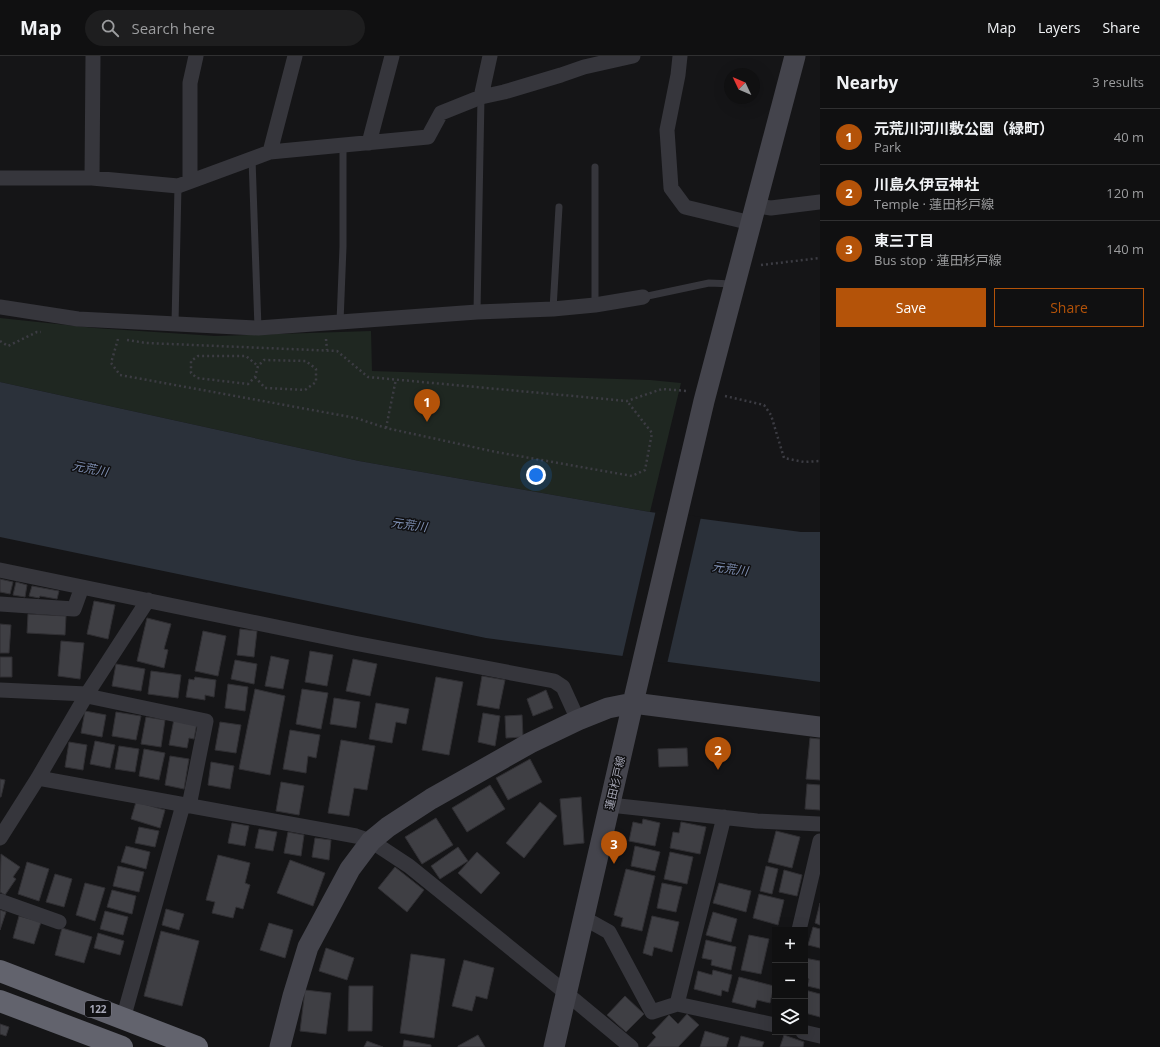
<!DOCTYPE html>
<meta charset="utf-8">
<style>
body{margin:0;font-family:"Open Sans","Noto Sans JP",sans-serif;background:#1e1e1f;color:#f1f3f6}
.controls{position:absolute;right:12px;bottom:12px;display:grid;overflow:hidden;border-radius:0px;box-shadow:0 4px 16px #0002}
.controls button{width:36px;height:36px;display:grid;place-items:center;padding:0;border:0;border-bottom:1px solid #303031;background:#101011;color:#f1f3f6;font:20px sans-serif}
.compass{position:absolute;left:724px;top:12px;width:36px;height:36px;border-radius:50%;background:#101011;box-shadow:0 4px 16px #0002;rotate:314deg}
.you{position:absolute;left:536px;top:419px;width:14px;height:14px;margin:-10px;border:3px solid #fff;border-radius:50%;background:#1a73e8;box-shadow:0 0 0 6px #1a73e833}
.badge{display:grid;place-items:center;width:26px;height:26px;border-radius:50%;background:#b45309;color:#fff;font-size:13px;font-weight:700}
.pin{position:absolute;translate:-50% -33px;filter:drop-shadow(0 1px 2px #0008)}
.pin::after{content:'';position:absolute;top:21px;width:14px;height:12px;background:inherit;clip-path:polygon(0 0,100% 0,50% 100%)}
.list{margin:0;padding:0;list-style:none}
h2{display:flex;justify-content:space-between;align-items:center;height:52px;margin:0;padding:0 16px;font-size:17px}
h2 small{font-size:13px;font-weight:400;color:#9c9d9f}
.list li{display:grid;grid-template-columns:26px 1fr auto;gap:12px;align-items:center;box-sizing:border-box;height:56px;padding:0 16px;border-top:1px solid #303031}
.list b{display:block;font-size:15px;white-space:nowrap}
.list p{margin:0;font-size:13px;white-space:nowrap;color:#9c9d9f}
.list em{font-size:13px;font-style:normal;color:#9c9d9f}
.actions{display:flex;gap:8px;padding:12px 16px}
.actions a{flex:1;padding:9px 0;border:1px solid #b45309;border-radius:0px;text-align:center;font-size:14px;color:#b45309}
.actions .main{background:#b45309;color:#fff}
.icon{flex:none;width:22px;height:22px;fill:none;stroke:currentColor;stroke-width:2;stroke-linecap:round;stroke-linejoin:round}
.map{position:relative;flex:none;width:820px;height:991px;overflow:hidden}
header{display:flex;align-items:center;gap:24px;box-sizing:border-box;height:56px;padding:0 20px;background:#101011;border-bottom:1px solid #303031}
header strong{font-size:19px}
nav{display:flex;gap:22px;margin-inline-start:auto;font-size:14px}
.search{width:280px;height:36px;background:#1e1e1f;display:flex;align-items:center;gap:10px;box-sizing:border-box;padding:0 14px;border-radius:22px;color:#9c9d9f;font-size:15px}
main{display:flex}
aside{flex:1;background:#101011}
.map>svg:first-child{display:block}
.green{fill:#1f2721}
.water{fill:#2b313a}
.pier{fill:#151517}
.building{fill:#3f3f44;stroke:#302f33}
.lines{fill:none;stroke-linecap:round;stroke-linejoin:round}
.path{stroke:#3c3c43;stroke-width:2.5;stroke-dasharray:2 3;stroke-linecap:butt}
.lane{stroke:#36363c;stroke-width:7}
.street{stroke:#36363c;stroke-width:15}
.secondary{stroke:#44444c;stroke-width:21}
.highway{stroke:#62636d;stroke-width:22}
.labels{text-anchor:middle;stroke-width:3;stroke-linejoin:round;paint-order:stroke}
.shield{fill:#101012;stroke:#7a7a86;stroke-width:1}
.shield-label{font-size:10px;font-weight:bold;fill:#a7a8b7}
.street-label{font-size:11px;fill:#a7a8b7;stroke:#101012}
.water-label{font-size:12px;font-style:italic;fill:#7e8fb2;stroke:#101012}
</style>
<header>
<strong>Map</strong>
<div class="search"><svg class="icon" aria-label="search" viewBox="0 0 24 24"><circle cx="10" cy="10" r="6"/><path d="M15 15l6 6"/></svg>Search here</div>
<nav><a>Map</a><a>Layers</a><a>Share</a></nav>
</header>
<main>
<div class="map">
<svg width="820" height="991" viewBox="0 0 820 991">
<rect width="100%" height="100%" fill="#151517"/>
<path class="green" d="M 0,262 L 95,272 L 215,280 L 371,275 L 372,315 L 650,324 L 681,327 L 650,456 L 359,405 L 0,326 Z"/>
<path class="water" d="M 0,326 L 359,405 L 650,456 L 801,476 L 820,476 L 820,626 L 486,582 L 0,481 Z"/>
<path class="pier" d="M 656,454 L 701,461 L 667,608 L 622,602 Z"/>
<path class="building" d="M 0,523 L 13,526 L 10,538 L 0,536 Z
M 16,526 L 27,529 L 25,541 L 13,539 Z
M 32,530 L 59,535 L 57,543 L 40,540 L 39,542 L 29,540 Z
M 94,545 L 115,549 L 108,583 L 87,578 Z
M 28,558 L 66,560 L 65,579 L 27,577 Z
M 147,562 L 171,568 L 164,593 L 168,594 L 164,612 L 137,605 Z
M 0,568 L 11,569 L 9,597 L 0,597 Z
M 240,573 L 257,575 L 254,601 L 237,599 Z
M 203,575 L 226,580 L 218,620 L 195,615 Z
M 61,585 L 84,587 L 80,623 L 58,620 Z
M 310,595 L 333,599 L 327,630 L 305,626 Z
M 271,600 L 289,604 L 283,633 L 265,630 Z
M 0,601 L 12,601 L 12,621 L 0,621 Z
M 353,603 L 377,608 L 370,640 L 346,635 Z
M 235,604 L 257,608 L 254,628 L 231,623 Z
M 116,608 L 145,613 L 141,635 L 112,630 Z
M 151,615 L 181,619 L 178,642 L 148,638 Z
M 482,620 L 505,624 L 499,653 L 477,649 Z
M 195,621 L 216,624 L 214,641 L 205,639 L 205,644 L 186,641 L 189,623 L 194,624 Z
M 436,621 L 463,626 L 449,699 L 422,694 Z
M 228,628 L 248,631 L 245,655 L 225,652 Z
M 255,633 L 285,640 L 270,719 L 239,713 Z
M 302,633 L 328,637 L 321,673 L 296,668 Z
M 546,634 L 553,652 L 533,660 L 527,643 Z
M 334,642 L 360,646 L 356,672 L 330,668 Z
M 376,647 L 409,653 L 406,668 L 396,666 L 392,687 L 369,683 Z
M 85,655 L 106,659 L 102,681 L 81,677 Z
M 116,656 L 141,660 L 136,684 L 112,680 Z
M 483,657 L 500,660 L 495,690 L 478,686 Z
M 522,659 L 523,681 L 506,682 L 505,660 Z
M 146,661 L 165,664 L 161,691 L 141,688 Z
M 174,663 L 197,667 L 194,683 L 189,682 L 187,692 L 169,689 Z
M 220,666 L 241,669 L 236,697 L 215,694 Z
M 290,674 L 320,679 L 316,702 L 308,700 L 306,717 L 283,713 Z
M 810,682 L 820,683 L 820,724 L 806,723 Z
M 341,684 L 375,690 L 367,734 L 354,732 L 349,760 L 328,757 Z
M 95,685 L 115,689 L 110,712 L 90,708 Z
M 69,686 L 87,689 L 83,714 L 65,711 Z
M 119,690 L 139,693 L 135,716 L 115,713 Z
M 687,692 L 688,710 L 659,711 L 658,693 Z
M 144,693 L 165,697 L 159,724 L 139,720 Z
M 170,700 L 189,703 L 184,733 L 165,729 Z
M 530,703 L 542,726 L 508,744 L 496,722 Z
M 211,706 L 234,710 L 230,733 L 208,729 Z
M 0,723 L 5,724 L 1,741 L 0,741 Z
M 281,726 L 304,730 L 299,759 L 276,755 Z
M 807,728 L 820,729 L 820,754 L 805,753 Z
M 490,729 L 505,753 L 467,776 L 452,752 Z
M 581,741 L 584,787 L 564,789 L 560,743 Z
M 136,746 L 165,754 L 160,772 L 131,763 Z
M 540,746 L 557,760 L 524,802 L 506,787 Z
M 436,762 L 453,789 L 422,808 L 405,781 Z
M 643,763 L 660,767 L 655,790 L 629,785 L 633,766 L 642,768 Z
M 681,766 L 706,771 L 700,798 L 670,792 L 673,776 L 679,777 Z
M 232,767 L 249,770 L 245,790 L 228,787 Z
M 139,771 L 159,775 L 155,791 L 135,787 Z
M 259,773 L 277,776 L 273,795 L 255,792 Z
M 776,775 L 800,781 L 792,812 L 768,806 Z
M 288,776 L 304,779 L 301,800 L 284,797 Z
M 315,782 L 331,784 L 329,804 L 312,801 Z
M 126,790 L 150,796 L 146,813 L 121,806 Z
M 635,790 L 660,796 L 655,815 L 631,810 Z
M 458,791 L 468,805 L 440,823 L 431,810 Z
M 477,796 L 500,817 L 481,838 L 458,817 Z
M 670,796 L 693,801 L 687,828 L 664,823 Z
M 1,798 L 20,811 L 13,821 L 16,823 L 5,839 L 0,836 Z
M 218,799 L 250,807 L 245,827 L 250,829 L 243,853 L 236,851 L 233,862 L 212,857 L 215,846 L 206,844 Z
M 290,804 L 325,817 L 313,850 L 277,837 Z
M 27,806 L 49,813 L 39,845 L 18,838 Z
M 118,810 L 144,816 L 139,836 L 113,830 Z
M 766,810 L 778,813 L 772,838 L 760,835 Z
M 395,811 L 424,834 L 407,856 L 378,832 Z
M 626,813 L 655,820 L 642,875 L 621,870 L 623,862 L 614,859 Z
M 784,814 L 802,819 L 797,840 L 779,836 Z
M 55,818 L 72,823 L 64,851 L 46,846 Z
M 85,827 L 105,832 L 95,865 L 76,859 Z
M 662,827 L 682,831 L 676,856 L 657,852 Z
M 719,827 L 751,835 L 746,856 L 713,847 Z
M 112,834 L 136,840 L 132,858 L 107,851 Z
M 759,838 L 784,844 L 778,869 L 753,862 Z
M 820,847 L 820,869 L 815,867 Z
M 166,853 L 184,858 L 179,874 L 162,869 Z
M 0,854 L 6,856 L 0,874 Z
M 105,855 L 128,861 L 123,879 L 100,873 Z
M 713,856 L 737,863 L 731,886 L 706,879 Z
M 19,860 L 41,866 L 34,888 L 13,882 Z
M 652,860 L 679,866 L 672,896 L 654,891 L 652,900 L 643,897 Z
M 269,867 L 293,874 L 285,902 L 260,894 Z
M 813,871 L 820,873 L 820,892 L 808,889 Z
M 62,872 L 92,881 L 84,907 L 55,899 Z
M 161,875 L 199,885 L 182,950 L 144,940 Z
M 98,877 L 124,885 L 120,899 L 94,892 Z
M 749,879 L 769,883 L 761,918 L 741,914 Z
M 706,884 L 736,891 L 731,914 L 711,909 L 712,904 L 702,902 Z
M 326,892 L 354,902 L 347,924 L 319,915 Z
M 411,898 L 445,903 L 434,982 L 400,977 Z
M 805,902 L 820,905 L 820,933 L 807,930 L 809,923 L 805,922 Z
M 464,904 L 494,912 L 487,943 L 476,940 L 472,955 L 452,950 Z
M 713,914 L 732,919 L 728,936 L 722,934 L 721,940 L 694,933 L 698,915 L 712,919 Z
M 739,921 L 774,930 L 770,947 L 757,944 L 755,952 L 732,946 Z
M 349,930 L 373,930 L 372,975 L 348,975 Z
M 305,934 L 331,937 L 326,978 L 300,975 Z
M 805,934 L 820,938 L 820,961 L 805,957 Z
M 625,940 L 644,958 L 626,976 L 607,959 Z
M 687,958 L 699,969 L 678,991 L 647,991 L 656,981 L 652,977 L 669,959 L 678,968 Z
M 0,968 L 9,971 L 6,980 L 0,978 Z
M 705,975 L 729,982 L 726,991 L 700,991 Z
M 478,979 L 485,991 L 458,991 L 458,990 Z
M 784,979 L 804,986 L 803,991 L 780,991 Z
M 741,980 L 764,986 L 762,991 L 738,991 Z
M 404,984 L 431,989 L 431,991 L 403,991 Z
M 367,985 L 383,991 L 364,991 Z"/>
<g class="lines">
<path class="path" d="M 761,209 L 820,202
M 118,283 L 111,307 L 120,319 L 356,362 L 386,372 L 496,396 L 632,420 L 645,414 L 652,377 L 627,345
M 326,283 L 327,294
M 127,284 L 146,287 L 337,295 L 368,321 L 627,345 L 662,333 L 687,335
M 0,285 L 8,290 L 37,276 L 41,276
M 255,321 L 265,332 L 305,334 L 316,326 L 316,313 L 306,305 L 264,304 L 258,310 L 255,321 L 248,328 L 197,322 L 191,317 L 191,305 L 198,300 L 246,300 L 258,310
M 725,340 L 764,349 L 771,359 L 784,402 L 804,406 L 820,405
M 386,372 L 396,323"/>
<path class="lane" d="M 252,103 L 258,272
M 595,111 L 595,249
M 643,241 L 709,227 L 733,228
M 553,253 L 559,151
M 477,256 L 481,41
M 340,266 L 343,191 L 343,89
M 175,268 L 178,130"/>
<path class="street" d="M 680,0 L 678,19 L 667,74 L 671,132 L 685,151 L 751,167
M 481,41 L 490,0
M 369,87 L 392,0
M 270,96 L 295,0
M 0,122 L 92,122 L 178,130 L 270,96 L 428,81 L 441,57 L 481,41 L 504,36 L 561,19 L 584,11 L 633,0
M 92,122 L 93,0
M 190,125 L 190,27 L 196,0
M 756,150 L 771,152 L 820,146
M 0,251 L 78,263 L 258,272 L 477,256 L 553,253 L 595,249 L 643,241
M 0,514 L 354,587 L 554,625 L 563,631 L 578,664
M 0,548 L 74,553 L 82,531
M 0,634 L 87,638
M 87,640 L 206,665 L 189,750
M 38,722 L 356,780 L 371,785 L 409,810 L 566,937 L 631,991
M 610,749 L 757,765 L 820,768
M 0,782 L 38,722 L 87,638 L 148,544
M 0,845 L 59,866
M 584,862 L 609,876 L 652,956 L 677,948 L 775,969
M 799,874 L 820,785
M 677,948 L 724,761
M 123,963 L 183,749
M 803,976 L 820,980"/>
<path class="secondary" d="M 280,991 L 293,940 L 308,891 L 350,813 L 371,785 L 388,771 L 431,743 L 530,687 L 578,664 L 608,652 L 633,647 L 820,671
M 554,991 L 633,647 L 704,345 L 795,0"/>
<path class="highway" d="M 0,915 L 197,991
M 0,945 L 122,991"/>
</g>
<g class="labels">
<rect class="shield" x="85" y="945" width="26" height="16" rx="3"/>
<g class="shield-label">
<text x="98" y="957">122</text>
</g>
<g class="street-label">
<text transform="translate(615 727) rotate(-77)" y="4">蓮田杉戸線</text>
</g>
<g class="water-label">
<text transform="translate(90 413) rotate(11)" y="4">元荒川</text>
<text transform="translate(409 469) rotate(8)" y="4">元荒川</text>
<text transform="translate(730 513) rotate(8)" y="4">元荒川</text>
</g>
</g>
</svg>
<div class="controls">
<button>+</button>
<button>−</button>
<button><svg class="icon" aria-label="layers" viewBox="0 0 24 24"><path d="M12 4l9 5-9 5-9-5zM3 14l9 5 9-5"/></svg></button>
</div>
<svg class="compass" viewBox="-18 -18 36 36"><path d="M0-13l5 13h-10z" fill="#e53935"/><path d="M0 13l5-13h-10z" fill="#9c9d9f"/></svg>
<div class="you"></div>
<div class="pin badge" style="left:427px;top:366px">1</div>
<div class="pin badge" style="left:718px;top:714px">2</div>
<div class="pin badge" style="left:614px;top:808px">3</div>
</div>
<aside>
<h2>Nearby<small>3 results</small></h2>
<ul class="list">
<li><span class="badge">1</span><div><b>元荒川河川敷公園（緑町）</b><p>Park</p></div><em>40 m</em></li>
<li><span class="badge">2</span><div><b>川島久伊豆神社</b><p>Temple · 蓮田杉戸線</p></div><em>120 m</em></li>
<li><span class="badge">3</span><div><b>東三丁目</b><p>Bus stop · 蓮田杉戸線</p></div><em>140 m</em></li>
</ul>
<div class="actions"><a class="main">Save</a><a>Share</a></div>
</aside>
</main>
